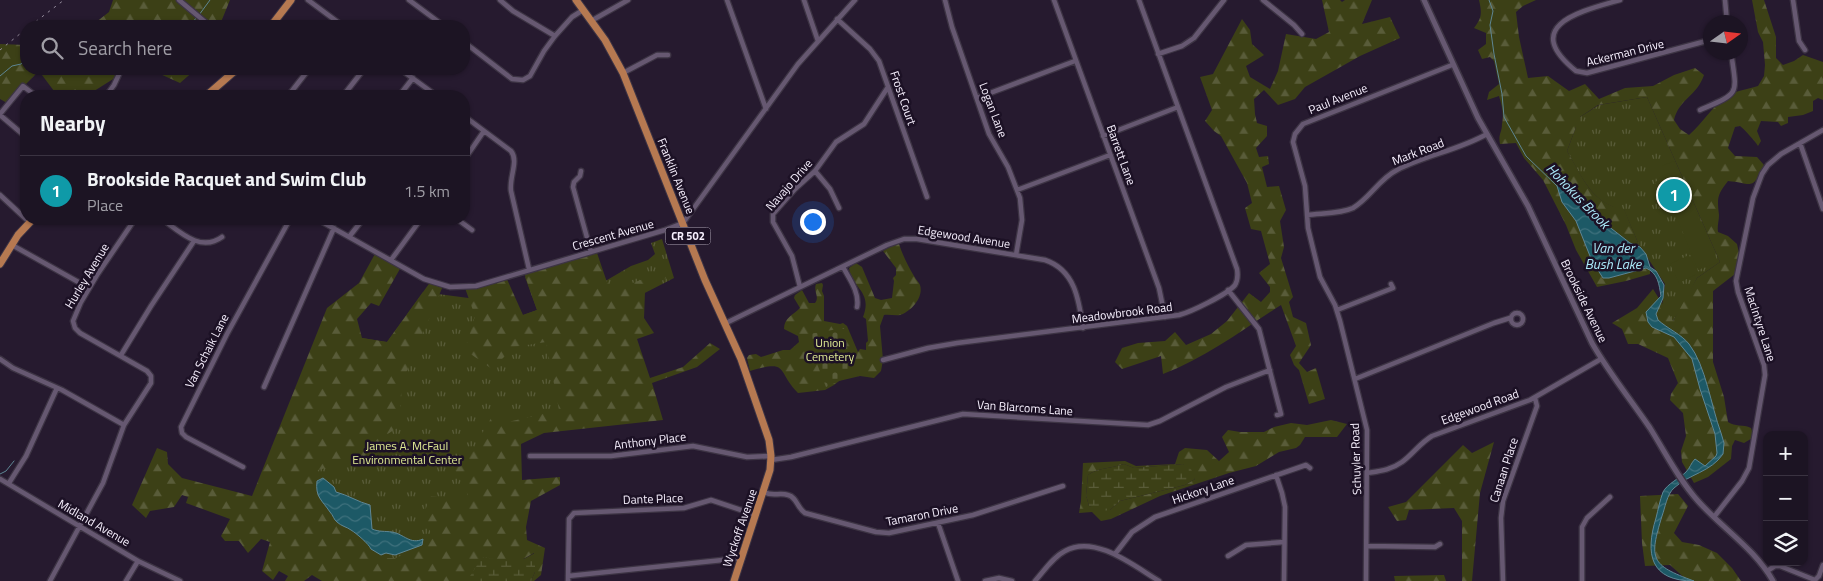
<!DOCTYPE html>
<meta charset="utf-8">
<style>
body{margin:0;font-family:"Titillium Web",sans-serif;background:#292130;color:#f1f3f6}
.controls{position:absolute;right:15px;bottom:15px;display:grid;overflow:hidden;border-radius:10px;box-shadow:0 1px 4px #0004}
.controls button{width:45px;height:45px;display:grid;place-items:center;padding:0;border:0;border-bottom:1px solid #3a3341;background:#1c1423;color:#f1f3f6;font:25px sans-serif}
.compass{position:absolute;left:1703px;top:15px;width:45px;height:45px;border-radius:50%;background:#1c1423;box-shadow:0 1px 4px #0004;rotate:76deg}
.you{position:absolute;left:812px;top:221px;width:18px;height:18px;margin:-12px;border:4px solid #fff;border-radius:50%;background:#1a73e8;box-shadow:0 0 0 8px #1a73e833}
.badge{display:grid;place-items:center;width:32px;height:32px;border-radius:50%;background:#1a73e8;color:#fff;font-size:16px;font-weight:700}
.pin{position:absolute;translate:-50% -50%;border:2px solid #fff;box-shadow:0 1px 5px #0006}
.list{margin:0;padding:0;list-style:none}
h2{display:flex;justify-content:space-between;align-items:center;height:65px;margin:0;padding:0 20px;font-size:21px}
h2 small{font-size:16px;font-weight:400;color:#a09ea6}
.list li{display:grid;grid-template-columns:32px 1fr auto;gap:15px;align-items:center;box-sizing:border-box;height:70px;padding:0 20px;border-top:1px solid #3a3341}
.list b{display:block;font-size:19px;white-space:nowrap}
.list p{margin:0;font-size:16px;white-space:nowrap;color:#a09ea6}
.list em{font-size:16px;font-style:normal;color:#a09ea6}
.icon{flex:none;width:28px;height:28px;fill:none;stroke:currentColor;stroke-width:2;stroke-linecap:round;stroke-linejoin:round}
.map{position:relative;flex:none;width:1823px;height:581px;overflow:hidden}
.search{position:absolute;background:#1c1423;box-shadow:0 1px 4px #0004;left:20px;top:20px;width:450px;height:55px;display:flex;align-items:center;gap:12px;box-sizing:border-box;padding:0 18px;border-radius:20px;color:#a09ea6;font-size:19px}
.panel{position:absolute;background:#1c1423;box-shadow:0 1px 4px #0004;left:20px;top:90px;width:450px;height:135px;border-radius:20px}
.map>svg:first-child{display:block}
.grass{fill:url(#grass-tufts)}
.forest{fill:url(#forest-firs);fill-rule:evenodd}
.wetland{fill:url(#wetland-marsh)}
.cemetery{fill:url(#cemetery-stones)}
.garden{fill:#3c4016}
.water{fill:url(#water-waves);stroke:#5e8694}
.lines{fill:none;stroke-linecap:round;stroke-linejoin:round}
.stream{stroke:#5e8694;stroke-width:1}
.minor-casing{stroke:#3d3444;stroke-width:7}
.tertiary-casing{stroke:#3d3444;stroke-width:8}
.primary-casing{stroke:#3d3444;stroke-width:9}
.minor{stroke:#665871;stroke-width:4.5}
.tertiary{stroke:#665871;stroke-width:5}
.primary{stroke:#b67951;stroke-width:7}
.rail{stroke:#968d9e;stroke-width:1;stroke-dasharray:2.5 5;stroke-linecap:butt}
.labels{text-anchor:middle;stroke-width:5;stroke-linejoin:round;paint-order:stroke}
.shield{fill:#1c1125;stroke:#b5adbd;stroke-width:1}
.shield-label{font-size:11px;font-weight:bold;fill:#f7f0fe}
.street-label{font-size:12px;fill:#f7f0fe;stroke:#1c1125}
.park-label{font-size:12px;fill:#e0eb94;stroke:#1c1125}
.water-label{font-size:14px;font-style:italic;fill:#abeaf9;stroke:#1c1125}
</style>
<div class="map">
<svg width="1823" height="581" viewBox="0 0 1823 581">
<defs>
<pattern id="grass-tufts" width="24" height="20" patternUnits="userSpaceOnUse" patternTransform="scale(1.25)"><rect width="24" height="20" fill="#3c4016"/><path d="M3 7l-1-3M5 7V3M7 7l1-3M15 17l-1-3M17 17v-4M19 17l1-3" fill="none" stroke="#595c39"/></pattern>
<pattern id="forest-firs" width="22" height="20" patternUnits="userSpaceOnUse" patternTransform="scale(1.25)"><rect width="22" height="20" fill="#3c4016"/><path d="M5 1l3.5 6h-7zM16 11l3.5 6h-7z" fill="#595c39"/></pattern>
<pattern id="wetland-marsh" width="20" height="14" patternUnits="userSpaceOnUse" patternTransform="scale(1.25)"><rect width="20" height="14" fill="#3c4016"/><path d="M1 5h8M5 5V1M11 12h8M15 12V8" fill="none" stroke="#595c39"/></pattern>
<pattern id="cemetery-stones" width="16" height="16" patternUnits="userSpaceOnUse" patternTransform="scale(1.25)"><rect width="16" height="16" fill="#3c4016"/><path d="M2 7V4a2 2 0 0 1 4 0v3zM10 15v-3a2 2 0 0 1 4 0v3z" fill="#595c39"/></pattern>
<pattern id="water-waves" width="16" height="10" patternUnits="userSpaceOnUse" patternTransform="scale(1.25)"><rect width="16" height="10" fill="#1d5966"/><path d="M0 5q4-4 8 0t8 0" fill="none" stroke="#3f717d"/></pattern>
</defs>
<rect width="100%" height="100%" fill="#261a2f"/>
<path class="grass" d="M 1647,97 L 1720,262 L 1697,278 L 1683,306 L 1672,322 L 1661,313 L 1665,284 L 1639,245 L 1624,210 C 1592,204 1582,177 1567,151 L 1576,127 L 1580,126 L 1580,117 L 1599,105 Z
M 662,239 L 674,278 L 637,297 L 645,328 L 548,424 L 515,438 L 525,581 L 336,581 L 299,488 L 362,338 L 387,342 L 423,292 L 476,299 L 523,315 L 537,310 L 525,277 L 602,283 L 631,266 L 648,260 L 655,254 L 651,243 Z"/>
<path class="forest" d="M 113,0 L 230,0 L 221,22 L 212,24 L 212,26 L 91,26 L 109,12 Z
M 1322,0 L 1340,0 L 1342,2 L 1345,0 L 1372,0 L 1362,24 L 1390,17 L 1400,38 L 1360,56 L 1305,87 L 1295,99 L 1278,105 L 1264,90 L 1254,99 L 1255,114 L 1257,123 L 1267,126 L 1267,136 L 1256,148 L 1259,157 L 1268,156 L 1269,164 L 1262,167 L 1267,187 L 1279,186 L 1286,210 L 1280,221 L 1284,247 L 1281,258 L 1293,297 L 1289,302 L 1293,317 L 1306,323 L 1311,345 L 1299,363 L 1307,372 L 1316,368 L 1325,399 L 1309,404 L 1299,370 L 1294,365 L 1290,355 L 1296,346 L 1281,305 C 1242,330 1206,358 1163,374 L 1161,356 L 1122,369 L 1115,362 L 1122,348 L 1138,343 L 1165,341 L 1175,332 L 1186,345 L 1211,334 L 1227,321 L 1249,293 L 1261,302 L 1270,292 L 1270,287 L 1259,273 L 1270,264 L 1261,231 L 1251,229 L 1245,208 L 1252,203 L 1247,183 L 1221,136 L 1214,131 L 1205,121 L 1212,110 L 1200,77 L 1213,74 L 1242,19 L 1250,30 L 1252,44 L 1264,55 L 1246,66 L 1250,77 L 1270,89 L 1278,71 L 1286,34 L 1316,39 L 1329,32 Z
M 1479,0 L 1536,0 L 1523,6 L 1516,12 L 1519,37 L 1528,78 L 1548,76 L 1569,91 L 1585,84 L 1599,99 L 1625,88 L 1653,86 L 1674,75 L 1695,68 L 1704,75 C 1697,96 1679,99 1674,120 L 1680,129 L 1689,135 C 1703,123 1712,106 1728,96 C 1737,90 1749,89 1758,86 L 1764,76 L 1765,65 L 1763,42 L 1758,32 L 1752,0 L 1764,0 L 1776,37 L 1776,58 L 1783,65 L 1794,61 L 1803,55 L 1823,62 L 1823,100 L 1818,98 L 1813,101 L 1813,111 L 1803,115 L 1788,117 L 1788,123 L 1781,126 L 1778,122 L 1761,121 L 1757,131 L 1761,141 L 1758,146 C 1755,141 1745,130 1740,126 L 1735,127 L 1728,148 L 1735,156 L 1757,157 L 1764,165 C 1752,192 1752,183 1728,181 C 1717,195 1717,198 1719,215 C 1719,221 1717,226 1718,232 L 1728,236 L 1737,244 L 1739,253 L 1735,274 L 1713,291 L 1713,362 L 1724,397 L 1728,422 C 1735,427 1743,424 1751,428 L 1754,437 L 1744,443 L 1735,440 L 1732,446 L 1731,459 L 1708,477 L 1694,483 L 1682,462 L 1681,451 L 1686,436 L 1683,413 L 1670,400 L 1671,394 L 1678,383 L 1668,358 L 1638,344 L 1628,344 L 1622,329 L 1612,323 L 1637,308 L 1653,289 L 1673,321 L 1697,278 L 1720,262 L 1647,97 L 1598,105 L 1580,117 L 1580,127 L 1576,127 L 1567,151 C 1583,177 1591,204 1624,209 L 1639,245 L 1630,243 L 1603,222 L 1564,185 L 1562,202 L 1576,221 L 1592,261 L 1603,278 L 1610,278 L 1650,267 L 1650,274 L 1626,281 L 1597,287 L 1576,250 L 1566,225 L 1543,180 L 1524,158 L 1516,143 L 1500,144 C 1498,134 1502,133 1502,124 C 1504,115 1502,105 1499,96 L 1487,100 L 1489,92 L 1499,84 L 1494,61 L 1490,57 L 1482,59 L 1478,50 L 1486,44 L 1486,33 L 1474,28 C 1482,18 1482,13 1479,0 Z
M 0,44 L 26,45 L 26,69 L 129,69 L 91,93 L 57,95 L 39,71 L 7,103 L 0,99 Z
M 149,69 L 200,69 L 195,70 L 180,83 Z
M 896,244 L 899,244 C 903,256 908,266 914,276 C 916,280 919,282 920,285 C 924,298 910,312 900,315 C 895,316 889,314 884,315 L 880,326 L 883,360 L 881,371 L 874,378 L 860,376 L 839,381 L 834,385 L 825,390 L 798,393 C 776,371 790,359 750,371 L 747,358 L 749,355 L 756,354 L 761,357 L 783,350 L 790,350 L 799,342 L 798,336 L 784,329 C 784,318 793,315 800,308 L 794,298 L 795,295 L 802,290 L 809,303 L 815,303 C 820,297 813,291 816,284 L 822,283 L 823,285 L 822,291 L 824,296 L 824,321 L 840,324 L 843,323 L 847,326 L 858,352 L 860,349 L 866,350 L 866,343 L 868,341 L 866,319 L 863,317 C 873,291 852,289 849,268 L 856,263 L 862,267 L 875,298 L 881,300 L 892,298 L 894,281 L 893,278 L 896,275 L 896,268 L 883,251 Z
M 596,250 L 610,291 L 666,271 L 666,278 L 645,292 L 644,318 L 654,333 L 637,339 L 650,378 L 683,367 L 710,343 L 720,349 L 697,367 L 652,383 L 663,420 L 544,433 L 521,444 L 522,480 L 560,477 L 560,485 L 531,501 L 526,527 L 527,540 L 545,548 L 541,575 L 534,581 L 531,581 L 535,572 L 534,553 L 518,562 L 482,557 L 467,581 L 322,581 L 312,575 L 304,581 L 285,581 L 288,576 L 279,571 L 273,580 L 262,571 L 270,542 L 261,539 L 248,553 L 239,541 L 225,541 L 221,536 L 230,519 L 186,503 L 188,497 L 182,495 L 174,507 L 150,511 L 146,518 L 132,505 L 157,448 L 167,452 L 168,464 L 182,478 L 252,496 L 327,308 L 359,283 L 376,252 L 401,267 L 379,306 L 371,303 L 357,319 L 362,338 L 387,342 L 431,281 L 443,286 L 403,380 L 398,427 L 382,438 L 381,453 L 363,468 L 346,463 L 318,470 L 312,479 L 316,499 L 349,536 L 380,558 L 396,558 L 422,545 L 431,534 L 424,513 L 431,496 L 461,499 L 468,495 L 455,470 L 456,464 L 475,450 L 480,437 L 493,415 L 505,415 L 508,422 L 559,410 L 546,342 L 514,347 L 492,369 L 465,350 L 475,316 L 465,288 L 506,277 L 523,315 L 537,310 L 523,270 Z
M 1331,420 L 1347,424 L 1337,437 L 1305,437 L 1300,445 L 1296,448 L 1279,452 L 1256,466 L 1229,473 L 1160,496 L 1111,519 L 1101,521 L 1092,512 L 1079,513 L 1081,501 L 1083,463 L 1125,461 L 1136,466 L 1175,464 L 1179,452 L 1185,448 L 1207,450 L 1219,461 L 1229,452 L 1222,437 L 1228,430 L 1240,432 L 1264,432 L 1274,427 L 1291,423 L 1307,425 ZM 1124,464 L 1134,468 L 1183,464 L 1195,479 L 1185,485 L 1120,501 L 1110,510 L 1089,506 L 1086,495 L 1088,475 C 1096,468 1113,468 1124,464 Z
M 1494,442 L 1480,493 L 1472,581 L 1462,581 L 1462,521 L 1454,508 L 1409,510 L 1406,520 L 1397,521 L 1388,507 L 1406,502 L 1463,445 L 1472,453 Z
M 1678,494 L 1688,506 L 1674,533 L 1682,542 L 1699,545 L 1717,553 L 1732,568 L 1741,581 L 1688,581 L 1670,565 L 1645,566 L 1642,543 L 1640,496 Z
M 1444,575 L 1446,581 L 1395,581 L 1394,576 Z"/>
<path class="wetland" d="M 1124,464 L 1134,468 L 1183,464 L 1191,469 L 1195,479 L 1185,485 L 1120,501 L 1110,510 L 1102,511 L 1089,506 L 1086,495 L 1088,475 C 1096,468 1113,468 1124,464 Z
M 535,553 L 535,572 L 531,581 L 467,581 L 482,557 L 518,562 Z"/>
<path class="cemetery" d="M 844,328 L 852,375 L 826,387 L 812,351 L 809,334 Z"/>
<path class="garden" d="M 1674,161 L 1683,182 L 1660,192 L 1655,182 L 1667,176 L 1662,166 Z
M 1690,198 L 1718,262 L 1698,270 L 1672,206 Z
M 1689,255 L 1698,273 L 1679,283 L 1670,264 Z"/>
<path class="water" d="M 1564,185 L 1603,222 L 1630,243 L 1640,247 L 1646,254 L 1650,267 L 1656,271 L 1664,285 L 1663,298 L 1656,314 L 1658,320 C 1668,329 1681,334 1689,344 C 1706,366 1711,406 1721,433 L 1724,443 L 1723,454 C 1711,472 1689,474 1674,488 C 1667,494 1665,508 1662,516 C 1649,559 1650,565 1694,581 C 1650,581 1645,554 1656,518 C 1658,510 1660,500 1663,492 C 1667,484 1680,478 1686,472 C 1690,468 1691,463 1695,459 L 1705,466 L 1716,456 L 1717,453 L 1715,434 L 1700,389 L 1692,359 L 1674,337 L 1652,327 L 1648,322 L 1646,312 L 1661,296 C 1659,284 1658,273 1646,268 L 1609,278 L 1603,278 L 1592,261 L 1576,221 L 1562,202 L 1557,186 Z
M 323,478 L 334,487 L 336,492 C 348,495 358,502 370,505 L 372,529 C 379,532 385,531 392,532 C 404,534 410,545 423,539 L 422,545 L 395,555 L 386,553 L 381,555 L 371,549 C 369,544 356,533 351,530 C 347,527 341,526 337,522 C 334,520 333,515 330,512 C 322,500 315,497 317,481 Z"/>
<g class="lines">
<path class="stream" d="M 1489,0 L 1493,11 L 1490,25 L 1494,54 L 1502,94 L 1504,117 L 1526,156 L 1557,186
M 189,26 L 199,15 L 210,0
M 0,76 L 12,66 L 21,64 L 26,60
M 0,474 L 6,471 L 14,461"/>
<defs>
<path id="minor" d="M 179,0 L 210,26
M 308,0 L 343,26
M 409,0 L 444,26
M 500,0 L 513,11 L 555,36
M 727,0 L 766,109
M 804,0 L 818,41
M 945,0 L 952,27 L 989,134 L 1008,167 L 1020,198 L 1022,220 L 1016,255
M 1054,0 L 1159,288 L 1165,317
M 1263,0 L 1294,25 L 1302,34
M 1620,0 C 1582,11 1519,25 1576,71 L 1587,73 L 1710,40
M 1725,0 L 1727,22
M 1793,0 L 1799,41 L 1805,50
M 837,19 L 870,49 L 879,61 L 927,197
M 591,21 L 628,0
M 464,42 L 512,79 L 523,80 L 530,76 L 544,51 L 555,36 L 572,17 L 583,10
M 1158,54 L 1182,46 L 1194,38 L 1224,0
M 400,69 L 437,96
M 623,73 L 657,55 L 668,55
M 106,96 L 114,85 L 121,70
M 288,96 L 309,69
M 343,96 L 364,69
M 399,96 L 413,78
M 977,98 L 1075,61
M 1700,110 C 1741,92 1737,96 1731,52
M 0,114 L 23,86 L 36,96
M 0,115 L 26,137
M 464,116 L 511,151 C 519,161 509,177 511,191 L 529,269
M 1103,136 L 1178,107
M 1800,143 L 1823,209
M 464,160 L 484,131
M 581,171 L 580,176 L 574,182 L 573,187 L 591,252
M 815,171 L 830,189 L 839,208
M 1017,190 L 1110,155
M 0,195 L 26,219
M 1307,215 C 1321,213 1340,214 1353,208 C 1370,198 1379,179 1397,170 C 1426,155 1459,150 1487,134
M 162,219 C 179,231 200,253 222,237
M 317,219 L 424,279 L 450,287 L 476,286 L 665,230 L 683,223 L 798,64 L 855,0
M 457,219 L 472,230
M 349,237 L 363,219
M 12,245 L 89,288
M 391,260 L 421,219
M 843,267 C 849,278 860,293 857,307
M 800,287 L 792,256 L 773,222 L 773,214 L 795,189 L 815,171 L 836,142 L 864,124 L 888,87
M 1228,290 L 1259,329 L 1281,414 L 1277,415
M 1337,310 L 1393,288 L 1391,284
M1511 319a6 6 0 1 1 12 0a6 6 0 1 1-12 0Z
M 726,323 L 887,245 L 904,239 L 917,239 L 1045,260 C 1075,270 1079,300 1083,328
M 121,355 L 151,306 L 194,241
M 0,359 L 13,368 L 62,390 L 124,425
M 883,360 L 928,348 L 957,343 L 1179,315 C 1191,312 1228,294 1235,285 C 1238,280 1238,275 1237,269 L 1139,0
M 1355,379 L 1494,323 L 1510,318
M 264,387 L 334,228
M 530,456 L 611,456 L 693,446 L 747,457 L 771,456
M 771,460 L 791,457 L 963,414 L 1148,425 L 1160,421 L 1226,387 L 1270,370
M 243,467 L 186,437 L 182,433 L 181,427 L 227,334 L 290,219
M 1367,473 C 1380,471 1391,470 1402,462 C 1413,454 1420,443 1432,436 L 1530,400 L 1601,359
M 1276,475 L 1282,493 L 1285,507 L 1284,581
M 0,479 L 138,561 L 180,581
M 9,483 L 26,456 L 57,388
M 764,492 C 773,497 779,492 788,495 C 797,497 797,508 805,513 L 876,532 L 889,533 L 973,515 L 1063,486
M 1714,517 L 1742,481 L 1749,468 L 1765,375 L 1764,365 L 1738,292 L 1736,281 L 1753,198 L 1762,174 L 1768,165 L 1781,154 L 1823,130
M 938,523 L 958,581
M 1367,546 L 1435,547 L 1440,544
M 1115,554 L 1132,532 L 1155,517 L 1306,465 L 1310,468
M 1228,556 L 1246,545 L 1284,542
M 1767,571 L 1775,566 L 1780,566 L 1815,580 L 1819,576 L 1823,565
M 568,576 L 742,558
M 50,581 L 103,483 L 124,425 L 151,383 L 151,376 L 147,371 L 80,333 L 75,328 L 73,321 L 81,302 L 97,275 L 135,219
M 126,581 L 138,561
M 568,581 L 569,519 L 574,513 L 684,508 L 711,500 L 756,515
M 985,581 L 999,578 L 1012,581
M 1035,581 C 1044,571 1053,557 1065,551 C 1095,534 1134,566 1159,581
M 1366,581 L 1367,430 L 1340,321 L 1335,305 L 1320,277 L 1308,228 L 1305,186 L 1293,142 L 1295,134 L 1303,124 L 1452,65
M 1503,581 L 1501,518 L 1503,501 L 1537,406 L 1535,398
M 1582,581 L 1582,527 L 1587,518 L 1610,497"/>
<path id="tertiary" d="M 1424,0 L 1478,118 L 1528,206 L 1592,343 C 1609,373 1631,400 1650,428 C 1665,452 1679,480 1698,501 C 1722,528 1755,549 1773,581"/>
<path id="primary" d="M 576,0 L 605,40 L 623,73 L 705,280 L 741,359 L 769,440 L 771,456 L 770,470 L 734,581
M 271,26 L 291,0
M 206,96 L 237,69
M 0,264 L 18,235 L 33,219"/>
</defs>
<use href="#minor" class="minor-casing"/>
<use href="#tertiary" class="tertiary-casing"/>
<use href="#primary" class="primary-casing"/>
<use href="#minor" class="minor"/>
<use href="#tertiary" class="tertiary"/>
<use href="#primary" class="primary"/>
<path class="rail" d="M 30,26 L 64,0
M 0,50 L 26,29"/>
</g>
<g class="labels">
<rect class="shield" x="665.5" y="227.5" width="45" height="17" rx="4"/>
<g class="shield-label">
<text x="688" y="240">CR 502</text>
</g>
<g class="street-label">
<text transform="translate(1625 53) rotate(-14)" y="4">Ackerman Drive</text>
<text transform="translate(903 98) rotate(71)" y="4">Frost Court</text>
<text transform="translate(1338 99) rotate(-22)" y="4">Paul Avenue</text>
<text transform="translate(993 110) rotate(69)" y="4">Logan Lane</text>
<text transform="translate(1418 152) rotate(-21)" y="4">Mark Road</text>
<text transform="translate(1121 155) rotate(70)" y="4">Barrett Lane</text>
<text transform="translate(676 176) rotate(68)" y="4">Franklin Avenue</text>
<text transform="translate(789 185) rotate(-49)" y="4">Navajo Drive</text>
<text transform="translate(613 235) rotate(-16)" y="4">Crescent Avenue</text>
<text transform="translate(964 237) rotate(9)" y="4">Edgewood Avenue</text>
<text transform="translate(87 276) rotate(-59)" y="4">Hurley Avenue</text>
<text transform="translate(1584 301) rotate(64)" y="4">Brookside Avenue</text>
<text transform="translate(1122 313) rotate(-7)" y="4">Meadowbrook Road</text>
<text transform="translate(1760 324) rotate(72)" y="4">MacIntyre Lane</text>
<text transform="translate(207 351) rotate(-63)" y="4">Van Schaik Lane</text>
<text transform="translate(1480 407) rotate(-20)" y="4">Edgewood Road</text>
<text transform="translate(1025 408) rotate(4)" y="4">Van Blarcoms Lane</text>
<text transform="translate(650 441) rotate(-7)" y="4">Anthony Place</text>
<text transform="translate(1356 459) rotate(-92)" y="4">Schuyler Road</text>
<text transform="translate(1504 470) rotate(-72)" y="4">Canaan Place</text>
<text transform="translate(1203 490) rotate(-19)" y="4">Hickory Lane</text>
<text transform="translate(653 499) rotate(-2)" y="4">Dante Place</text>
<text transform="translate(922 515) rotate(-11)" y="4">Tamaron Drive</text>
<text transform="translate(94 523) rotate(30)" y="4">Midland Avenue</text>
<text transform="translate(740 528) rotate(-71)" y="4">Wyckoff Avenue</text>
</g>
<g class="park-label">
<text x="830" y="347">Union<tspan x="830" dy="14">Cemetery</tspan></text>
<text x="407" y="450">James A. McFaul<tspan x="407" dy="14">Environmental Center</tspan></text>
</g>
<g class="water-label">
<text transform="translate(1578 196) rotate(46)" y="5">Hohokus Brook</text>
<text x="1613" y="253">Van der<tspan x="1613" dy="16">Bush Lake</tspan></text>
</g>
</g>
</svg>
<div class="controls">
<button>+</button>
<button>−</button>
<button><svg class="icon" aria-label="layers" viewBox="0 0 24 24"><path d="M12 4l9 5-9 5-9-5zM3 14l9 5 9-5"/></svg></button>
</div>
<svg class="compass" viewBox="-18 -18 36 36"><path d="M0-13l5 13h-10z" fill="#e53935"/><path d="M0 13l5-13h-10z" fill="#a09ea6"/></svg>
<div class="you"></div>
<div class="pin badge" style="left:1674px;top:195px;background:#0f9aa8">1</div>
<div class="search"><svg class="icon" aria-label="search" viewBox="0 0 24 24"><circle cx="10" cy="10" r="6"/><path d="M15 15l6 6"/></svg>Search here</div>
<section class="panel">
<h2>Nearby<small></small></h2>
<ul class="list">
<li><span class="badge" style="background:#0f9aa8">1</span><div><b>Brookside Racquet and Swim Club</b><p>Place</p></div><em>1.5 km</em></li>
</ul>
</section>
</div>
